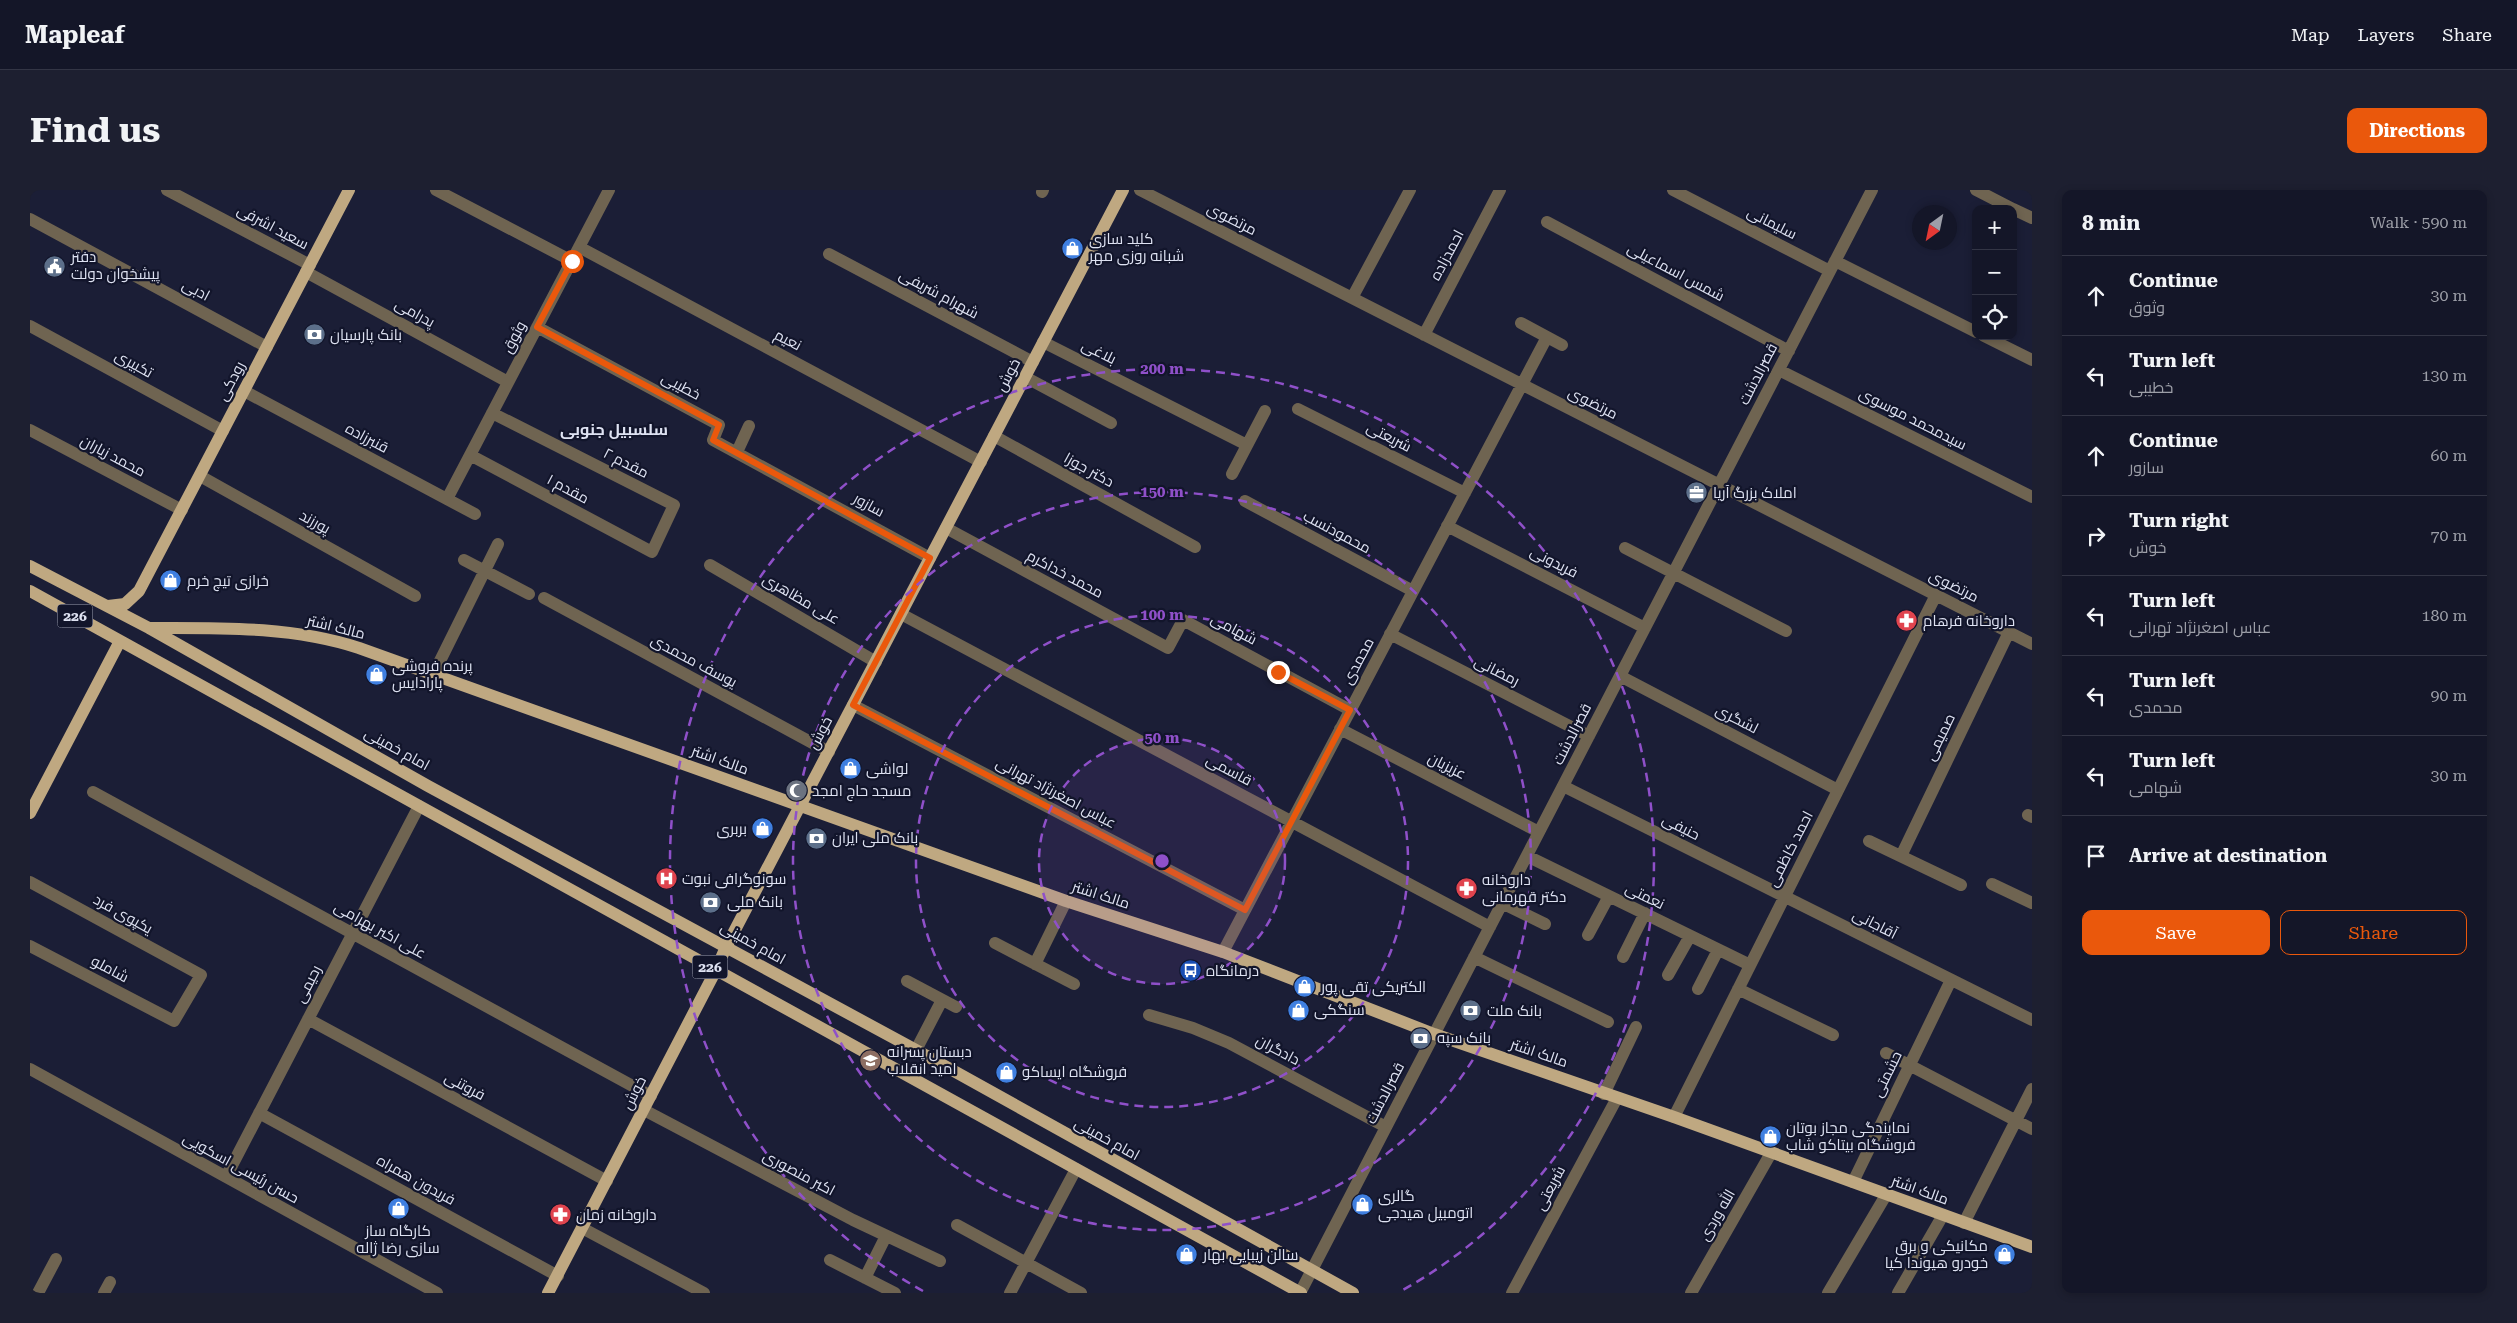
<!DOCTYPE html>
<meta charset="utf-8">
<style>
body{margin:0;font-family:"Roboto Serif",Cairo,serif;background:#1d1f30;color:#f1f3f6}
.controls{position:absolute;right:15px;top:15px;display:grid;overflow:hidden;border-radius:10px;box-shadow:0 2px 8px #0003}
.controls button{width:45px;height:45px;display:grid;place-items:center;padding:0;border:0;border-bottom:1px solid #333545;background:#141628;color:#f1f3f6;font:25px sans-serif}
.compass{position:absolute;left:1882px;top:15px;width:45px;height:45px;border-radius:50%;background:#141628;box-shadow:0 2px 8px #0003;rotate:213deg}
.stop{position:absolute;width:15px;height:15px;margin:-11px;border:4px solid #ea580c;border-radius:50%;background:#fff}
.stop.end{background:#ea580c;border-color:#fff;box-shadow:0 1px 5px #0008}
.list{margin:0;padding:0;list-style:none}
h2{display:flex;justify-content:space-between;align-items:center;height:65px;margin:0;padding:0 20px;font-size:21px}
h2 small{font-size:16px;font-weight:400;color:#9d9fa8}
.list li{display:grid;grid-template-columns:32px 1fr auto;gap:15px;align-items:center;box-sizing:border-box;height:80px;padding:0 20px;border-top:1px solid #333545}
.list b{display:block;font-size:19px;white-space:nowrap}
.list p{margin:0;font-size:16px;white-space:nowrap;color:#9d9fa8}
.list em{font-size:16px;font-style:normal;color:#9d9fa8}
.actions{display:flex;gap:10px;padding:15px 20px}
.actions a{flex:1;padding:11px 0;border:1px solid #ea580c;border-radius:10px;text-align:center;font-size:18px;color:#ea580c}
.actions .main{background:#ea580c;color:#fff}
.icon{flex:none;width:28px;height:28px;fill:none;stroke:currentColor;stroke-width:2;stroke-linecap:round;stroke-linejoin:round}
.map{position:relative;flex:none;width:2002px;height:1103px;overflow:hidden;border-radius:10px}
header{display:flex;align-items:center;gap:30px;box-sizing:border-box;height:70px;padding:0 25px;background:#141628;border-bottom:1px solid #333545}
header strong{font-size:24px}
nav{display:flex;gap:28px;margin-inline-start:auto;font-size:18px}
.intro{display:flex;align-items:center;justify-content:space-between;box-sizing:border-box;height:120px;padding:0 30px}
h1{margin:0;font-size:35px}
.button{padding:12px 22px;border-radius:10px;background:#ea580c;color:#fff;font-size:18px;font-weight:700}
main{display:flex;gap:30px;padding:0 30px}
aside{flex:1;background:#141628;border-radius:10px;box-shadow:0 2px 8px #0003}
.map>svg:first-child{display:block}
.lines{fill:none;stroke-linecap:round;stroke-linejoin:round}
.minor{stroke:#6f6451;stroke-width:12}
.major{stroke:#bfa881;stroke-width:12}
.route{stroke:#ea580c;stroke-width:6}
.ring{fill:none;stroke:#8f50c9;stroke-width:2.5;stroke-dasharray:9 6}
.labels{text-anchor:middle;stroke-width:4.5;stroke-linejoin:round;paint-order:stroke}
.shield{fill:#12152b;stroke:#a1a4b6;stroke-width:1}
.shield-label{font-size:14px;font-weight:bold;fill:#dee2f2}
.street-label{font-size:15px;fill:#dee2f2;stroke:#12152b}
.poi-label{font-size:15px;fill:#dee2f2;stroke:#12152b;text-anchor:start}
.neighbourhood-label{font-size:16px;font-weight:bold;fill:#dee2f2;stroke:#12152b}
.centre{fill:#8f50c9;stroke:#12152b;stroke-width:2.5}
.ring-label{font-size:15px;text-anchor:middle;font-weight:bold;fill:#8f50c9;stroke:#12152b;stroke-width:4.5;stroke-linejoin:round;paint-order:stroke}
</style>
<header>
<strong>Mapleaf</strong>
<nav><a>Map</a><a>Layers</a><a>Share</a></nav>
</header>
<div class="intro"><h1>Find us</h1><a class="button">Directions</a></div>
<main>
<div class="map">
<svg width="2002" height="1103" viewBox="0 0 2002 1103">
<rect width="100%" height="100%" fill="#1b1e36"/>
<g class="lines">
<path class="minor" d="M 137,0 L 280,75
M 406,0 L 542,71
M 1110,0 L 2002,454
M 1643,0 L 1800,81
M 1946,0 L 1983,19
M 1012,2 L 1013,0
M 1983,19 L 2002,28
M 0,29 L 237,157
M 1517,32 L 1759,161
M 549,57 L 951,272
M 799,64 L 1003,172
M 1805,71 L 1946,142
M 276,82 L 478,192
M 1322,108 L 1380,0
M 1491,133 L 1532,155
M 0,136 L 193,241
M 507,137 L 689,235 L 683,250 L 900,368
M 1394,145 L 1470,0
M 1954,146 L 2002,170
M 1013,152 L 1217,255
M 1749,180 L 2002,307
M 995,187 L 1081,233
M 214,201 L 445,324
M 1268,219 L 1435,303
M 0,240 L 152,320
M 964,246 L 1165,357
M 707,262 L 719,236
M 440,265 L 622,362 L 644,315 L 462,223
M 1202,284 L 1235,221
M 170,286 L 385,406
M 417,309 L 579,0
M 1215,311 L 1383,401
M 1417,336 L 1615,438
M 916,338 L 1138,458 L 1153,430 L 1320,520
M 1595,358 L 1756,441
M 434,370 L 499,404
M 680,375 L 846,472
M 514,408 L 799,562
M 871,424 L 1460,737
M 1360,444 L 1559,546
M 403,485 L 468,354
M 1590,486 L 1808,600
M 823,515 L 1215,720
M 1310,539 L 1509,642
M 1533,596 L 2002,830
M 63,602 L 621,906
M 1998,625 L 2002,627
M 1839,651 L 1931,695
M 1497,666 L 1720,775
M 1871,666 L 1979,442
M 0,692 L 171,785 L 144,831 L 0,756
M 1962,694 L 2002,713
M 1472,713 L 1515,734
M 1558,745 L 1579,706
M 965,753 L 1044,794
M 1193,762 L 1517,147
M 1444,767 L 1578,832
M 1593,767 L 1615,723
M 1005,774 L 1036,711
M 1638,785 L 1660,746
M 877,791 L 926,817
M 1668,799 L 1688,760
M 1708,799 L 1803,845
M 1119,825 L 1163,838 L 1199,853 L 1356,937
M 278,829 L 577,991
M 886,860 L 912,810
M 1856,863 L 2002,939
M 0,879 L 407,1103
M 1574,904 L 1606,837
M 614,920 L 823,1030 L 910,1071
M 229,923 L 528,1086
M 1644,927 L 1906,405
M 196,987 L 389,616
M 1823,992 L 1921,790
M 1934,1033 L 2002,899
M 927,1035 L 1051,1103
M 552,1038 L 674,1103
M 800,1070 L 865,1103
M 835,1088 L 856,1046
M 8,1103 L 26,1069
M 74,1103 L 80,1092
M 980,1103 L 1046,979
M 1270,1103 L 1842,0
M 1482,1103 L 1587,908
M 1661,1103 L 1741,963
M 1798,1103 L 1856,1005
M 1868,1103 L 1913,1025"/>
<path class="major" d="M 0,376 L 119,438 L 398,596 L 886,860 L 1323,1103
M 0,401 L 1271,1103
M 78,416 L 95,414 L 109,401 L 319,0
M 119,438 C 190,438 261,436 329,458 L 1036,711 L 1193,762 L 1404,844 L 1644,927 L 2002,1057
M 0,623 L 90,451
M 518,1103 L 686,780 L 696,757 L 1093,0"/>
</g>
<g class="lines">
<path class="route" d="M 542,71 L 507,137 L 689,235 L 683,250 L 900,368 L 823,515 L 1215,720 L 1320,520 L 1248,482"/>
</g>
<circle cx="1132" cy="671" r="123" fill="#8f50c9" fill-opacity=".12"/>
<g class="ring">
<circle cx="1132" cy="671" r="123"/>
<circle cx="1132" cy="671" r="246"/>
<circle cx="1132" cy="671" r="369"/>
<path d="M893 1101A492 492 0 1 1 1371 1101"/>
</g>
<defs>
<symbol id="shop-disc" viewBox="-11 -11 22 22"><circle r="9.5" fill="#3f7fe0" stroke="#12152b"/><path d="M-5-2.5h2.3a2.7 3.5 0 0 1 5.4 0H5L5.5 6h-11ZM-1.5-2.5h3a1.5 2.3 0 0 0-3 0Z" fill="#fff"/></symbol>
<symbol id="civic-disc" viewBox="-11 -11 22 22"><circle r="9.5" fill="#5c6f8a" stroke="#12152b"/><path d="M-.6-6.5H3V-4.5H.6V-3L4-1V1h2V6H-6V1h2V-1L-.6-3ZM-1.2 2.5V6h2.4V2.5Z" fill="#fff"/></symbol>
<symbol id="bank-disc" viewBox="-11 -11 22 22"><circle r="9.5" fill="#5c6f8a" stroke="#12152b"/><path d="M-6-4H6V4H-6ZM0-2.3a2.3 2.3 0 1 0 0 4.6a2.3 2.3 0 1 0 0-4.6Z" fill="#fff"/></symbol>
<symbol id="office-disc" viewBox="-11 -11 22 22"><circle r="9.5" fill="#5c6f8a" stroke="#12152b"/><path d="M-6-3h4V-5.5h4V-3h4V5H-6ZM-1-4.5V-3h2v-1.5ZM-6 0V1H6V0Z" fill="#fff"/></symbol>
<symbol id="pharmacy-disc" viewBox="-11 -11 22 22"><circle r="9.5" fill="#e0444e" stroke="#12152b"/><path d="M-2-6h4v4h4v4h-4v4h-4v-4h-4v-4h4Z" fill="#fff"/></symbol>
<symbol id="mosque-disc" viewBox="-11 -11 22 22"><circle r="9.5" fill="#6b7280" stroke="#12152b"/><path d="M3.5-4.9A6 6 0 1 0 3.5 4.9A5 5 0 1 1 3.5-4.9Z" fill="#fff"/></symbol>
<symbol id="hospital-disc" viewBox="-11 -11 22 22"><circle r="9.5" fill="#e0444e" stroke="#12152b"/><path d="M-5-5h3v3.5h4V-5h3V5h-3V1.5h-4V5h-3Z" fill="#fff"/></symbol>
<symbol id="bus-disc" viewBox="-11 -11 22 22"><circle r="9.5" fill="#1a4fb4" stroke="#12152b"/><path d="M-5-6H5V4H4V6H2V4H-2V6H-4V4H-5ZM-3.5-4V0h7V-4ZM-3.5 1.2v1.5H-2V1.2ZM2 1.2v1.5H3.5V1.2Z" fill="#fff"/></symbol>
<symbol id="school-disc" viewBox="-11 -11 22 22"><circle r="9.5" fill="#8d6e63" stroke="#12152b"/><path d="M0-5L7-2L0 1L-7-2ZM-4 1L0 2.5L4 1V4Q0 6-4 4Z" fill="#fff"/></symbol>
</defs>
<g fill-rule="evenodd">
<use href="#shop-disc" x="1030" y="46" width="25" height="25"/>
<use href="#civic-disc" x="12" y="64" width="25" height="25"/>
<use href="#bank-disc" x="272" y="132" width="25" height="25"/>
<use href="#office-disc" x="1654" y="290" width="25" height="25"/>
<use href="#shop-disc" x="128" y="378" width="25" height="25"/>
<use href="#pharmacy-disc" x="1864" y="418" width="25" height="25"/>
<use href="#shop-disc" x="334" y="472" width="25" height="25"/>
<use href="#shop-disc" x="808" y="566" width="25" height="25"/>
<use href="#mosque-disc" x="754" y="588" width="25" height="25"/>
<use href="#shop-disc" x="720" y="626" width="25" height="25"/>
<use href="#bank-disc" x="774" y="636" width="25" height="25"/>
<use href="#hospital-disc" x="624" y="676" width="25" height="25"/>
<use href="#pharmacy-disc" x="1424" y="686" width="25" height="25"/>
<use href="#bank-disc" x="668" y="700" width="25" height="25"/>
<use href="#bus-disc" x="1148" y="768" width="25" height="25"/>
<use href="#shop-disc" x="1262" y="784" width="25" height="25"/>
<use href="#shop-disc" x="1256" y="808" width="25" height="25"/>
<use href="#bank-disc" x="1428" y="808" width="25" height="25"/>
<use href="#bank-disc" x="1378" y="836" width="25" height="25"/>
<use href="#school-disc" x="828" y="858" width="25" height="25"/>
<use href="#shop-disc" x="964" y="870" width="25" height="25"/>
<use href="#shop-disc" x="1728" y="934" width="25" height="25"/>
<use href="#shop-disc" x="1320" y="1002" width="25" height="25"/>
<use href="#shop-disc" x="356" y="1006" width="25" height="25"/>
<use href="#pharmacy-disc" x="518" y="1012" width="25" height="25"/>
<use href="#shop-disc" x="1144" y="1052" width="25" height="25"/>
<use href="#shop-disc" x="1962" y="1052" width="25" height="25"/>
</g>
<g class="labels">
<g class="shield">
<rect x="27.5" y="414.5" width="35" height="23" rx="4"/>
<rect x="662.5" y="765.5" width="35" height="23" rx="4"/>
</g>
<g class="shield-label">
<text x="45" y="431">226</text>
<text x="680" y="782">226</text>
</g>
<g class="street-label">
<text transform="translate(1202 29) rotate(27)" y="5">مرتضوی</text>
<text transform="translate(1742 33) rotate(27)" y="5">سلیمانی</text>
<text transform="translate(243 37) rotate(28)" y="5">سعید اشرفی</text>
<text transform="translate(1417 65) rotate(-62)" y="5">احمدزاده</text>
<text transform="translate(1646 82) rotate(28)" y="5">شمس اسماعیلی</text>
<text transform="translate(166 100) rotate(28)" y="5">ادبی</text>
<text transform="translate(909 104) rotate(28)" y="5">شهرام شریفی</text>
<text transform="translate(385 123) rotate(29)" y="5">پدرامی</text>
<text transform="translate(484 147) rotate(-62)" y="5">وثوق</text>
<text transform="translate(758 150) rotate(28)" y="5">نعیم</text>
<text transform="translate(1069 162) rotate(26)" y="5">بلاغی</text>
<text transform="translate(104 174) rotate(29)" y="5">تکبیری</text>
<text transform="translate(1728 184) rotate(-63)" y="5">قصرالدشت</text>
<text transform="translate(978 185) rotate(-62)" y="5">خوش</text>
<text transform="translate(201 191) rotate(-62)" y="5">رودکی</text>
<text transform="translate(651 196) rotate(28)" y="5">خطیبی</text>
<text transform="translate(1563 213) rotate(27)" y="5">مرتضوی</text>
<text transform="translate(1883 229) rotate(27)" y="5">سیدمحمد موسوی</text>
<text transform="translate(1359 247) rotate(27)" y="5">شریعتی</text>
<text transform="translate(337 248) rotate(28)" y="5">قنبرزاده</text>
<text transform="translate(83 266) rotate(28)" y="5">محمد زیاران</text>
<text transform="translate(596 273) rotate(27)" y="5">مقدم ۲</text>
<text transform="translate(1059 280) rotate(29)" y="5">دکتر جوزا</text>
<text transform="translate(538 299) rotate(28)" y="5">مقدم ۱</text>
<text transform="translate(839 315) rotate(29)" y="5">سازور</text>
<text transform="translate(285 332) rotate(29)" y="5">پورزند</text>
<text transform="translate(1307 342) rotate(28)" y="5">محمودنسب</text>
<text transform="translate(1524 372) rotate(27)" y="5">فریدونی</text>
<text transform="translate(1035 384) rotate(28)" y="5">محمد خداکرم</text>
<text transform="translate(1924 396) rotate(27)" y="5">مرتضوی</text>
<text transform="translate(771 409) rotate(30)" y="5">علی مظاهری</text>
<text transform="translate(306 437) rotate(14)" y="5">مالک اشتر</text>
<text transform="translate(1204 439) rotate(28)" y="5">شهامی</text>
<text transform="translate(664 471) rotate(28)" y="5">یوسف محمدی</text>
<text transform="translate(1328 471) rotate(-62)" y="5">محمدی</text>
<text transform="translate(1467 481) rotate(27)" y="5">رمضانی</text>
<text transform="translate(1707 529) rotate(27)" y="5">لشگری</text>
<text transform="translate(790 543) rotate(-62)" y="5">خوش</text>
<text transform="translate(1542 544) rotate(-63)" y="5">قصرالدشت</text>
<text transform="translate(1910 547) rotate(-64)" y="5">صمیمی</text>
<text transform="translate(367 559) rotate(29)" y="5">امام خمینی</text>
<text transform="translate(690 570) rotate(20)" y="5">مالک اشتر</text>
<text transform="translate(1417 576) rotate(27)" y="5">عزیزیان</text>
<text transform="translate(1199 580) rotate(28)" y="5">قاسمی</text>
<text transform="translate(1026 603) rotate(28)" y="5">عباس اصغرنژاد تهرانی</text>
<text transform="translate(1651 637) rotate(27)" y="5">حنیفی</text>
<text transform="translate(1760 659) rotate(-63)" y="5">احمد کاظمی</text>
<text transform="translate(1071 705) rotate(18)" y="5">مالک اشتر</text>
<text transform="translate(1615 706) rotate(26)" y="5">نعمتی</text>
<text transform="translate(93 724) rotate(29)" y="5">یکپوی فرد</text>
<text transform="translate(1845 734) rotate(27)" y="5">آقاجانی</text>
<text transform="translate(350 740) rotate(29)" y="5">علی اکبر بهرامی</text>
<text transform="translate(723 753) rotate(29)" y="5">امام خمینی</text>
<text transform="translate(80 779) rotate(28)" y="5">شاملو</text>
<text transform="translate(278 794) rotate(-63)" y="5">رحیمی</text>
<text transform="translate(1248 860) rotate(28)" y="5">دادگران</text>
<text transform="translate(1509 863) rotate(19)" y="5">مالک اشتر</text>
<text transform="translate(1857 884) rotate(-64)" y="5">حشمتی</text>
<text transform="translate(435 896) rotate(28)" y="5">فروتنی</text>
<text transform="translate(604 903) rotate(-63)" y="5">خوش</text>
<text transform="translate(1355 903) rotate(-63)" y="5">قصرالدشت</text>
<text transform="translate(1077 949) rotate(29)" y="5">امام خمینی</text>
<text transform="translate(211 978) rotate(29)" y="5">حسن رئیسی اسکویی</text>
<text transform="translate(769 983) rotate(28)" y="5">اکبر منصوری</text>
<text transform="translate(386 990) rotate(29)" y="5">فریدون همراه</text>
<text transform="translate(1520 998) rotate(-62)" y="5">شریعتی</text>
<text transform="translate(1890 1000) rotate(20)" y="5">مالک اشتر</text>
<text transform="translate(1687 1025) rotate(-60)" y="5">الله وردی</text>
</g>
<g class="poi-label">
<text x="1059" y="54">کلید سازی<tspan x="1059" dy="17">شبانه روزی مهر</tspan></text>
<text x="41" y="72">دفتر<tspan x="41" dy="17">پیشخوان دولت</tspan></text>
<text x="300" y="150">بانک پارسیان</text>
<text x="1683" y="308">املاک بزرگ آریا</text>
<text x="157" y="396">خرازی تیچ خرم</text>
<text x="1893" y="436">داروخانه فرهام</text>
<text x="362" y="481">پرنده فروشی<tspan x="362" dy="17">پارادایس</tspan></text>
<text x="836" y="584">لواشی</text>
<text x="782" y="606">مسجد حاج امجد</text>
<text x="717" y="644" text-anchor="end">بربری</text>
<text x="802" y="653">بانک ملی ایران</text>
<text x="652" y="694">سونوگرافی نبوت</text>
<text x="1452" y="695">داروخانه<tspan x="1452" dy="17">دکتر قهرمانی</tspan></text>
<text x="697" y="717">بانک ملی</text>
<text x="1176" y="786">درمانگاه</text>
<text x="1291" y="802">الکتریکی تقی پور</text>
<text x="1284" y="825">سنگکی</text>
<text x="1457" y="826">بانک ملت</text>
<text x="1407" y="853">بانک سپه</text>
<text x="857" y="867">دبستان پسرانه<tspan x="857" dy="17">امید انقلاب</tspan></text>
<text x="992" y="887">فروشگاه ایساکو</text>
<text x="1756" y="943">نمایندگی مجاز بوتان<tspan x="1756" dy="17">فروشگاه بیتاکو شاب</tspan></text>
<text x="1348" y="1011">گالرى<tspan x="1348" dy="17">اتومبیل هیدجى</tspan></text>
<text x="546" y="1030">داروخانه زمان</text>
<text x="368" y="1046" text-anchor="middle">کارگاه ساز<tspan x="368" dy="17">سازی رضا ژاله</tspan></text>
<text x="1958" y="1061" text-anchor="end">مکانیکی و برق<tspan x="1958" dy="17">خودرو هیوندا کیا</tspan></text>
<text x="1173" y="1070">سالن زیبایی بهار</text>
</g>
<g class="neighbourhood-label">
<text x="584" y="245">سلسبیل جنوبی</text>
</g>
</g>
<circle cx="1132" cy="671" r="8" class="centre"/>
<g class="ring-label">
<text x="1132" y="184">200 m</text>
<text x="1132" y="307">150 m</text>
<text x="1132" y="430">100 m</text>
<text x="1132" y="553">50 m</text>
</g>
</svg>
<div class="controls">
<button>+</button>
<button>−</button>
<button><svg class="icon" aria-label="locate" viewBox="0 0 24 24"><circle cx="12" cy="12" r="6"/><path d="M12 2v4M12 18v4M2 12h4M18 12h4"/></svg></button>
</div>
<svg class="compass" viewBox="-18 -18 36 36"><path d="M0-13l5 13h-10z" fill="#e53935"/><path d="M0 13l5-13h-10z" fill="#9d9fa8"/></svg>
<div class="stop" style="left:542px;top:71px"></div>
<div class="stop end" style="left:1248px;top:482px"></div>
</div>
<aside>
<h2>8 min<small>Walk · 590 m</small></h2>
<ul class="list">
<li><svg class="icon" aria-label="ahead" viewBox="0 0 24 24"><path d="M12 20V5M6 11l6-6 6 6"/></svg><div><b>Continue</b><p>وثوق</p></div><em>30 m</em></li>
<li><svg class="icon" aria-label="left" viewBox="0 0 24 24"><path d="M17 20v-9H6M10 6l-5 5 5 5"/></svg><div><b>Turn left</b><p>خطیبی</p></div><em>130 m</em></li>
<li><svg class="icon" aria-label="ahead" viewBox="0 0 24 24"><path d="M12 20V5M6 11l6-6 6 6"/></svg><div><b>Continue</b><p>سازور</p></div><em>60 m</em></li>
<li><svg class="icon" aria-label="right" viewBox="0 0 24 24"><path d="M7 20v-9h11M14 6l5 5-5 5"/></svg><div><b>Turn right</b><p>خوش</p></div><em>70 m</em></li>
<li><svg class="icon" aria-label="left" viewBox="0 0 24 24"><path d="M17 20v-9H6M10 6l-5 5 5 5"/></svg><div><b>Turn left</b><p>عباس اصغرنژاد تهرانی</p></div><em>180 m</em></li>
<li><svg class="icon" aria-label="left" viewBox="0 0 24 24"><path d="M17 20v-9H6M10 6l-5 5 5 5"/></svg><div><b>Turn left</b><p>محمدی</p></div><em>90 m</em></li>
<li><svg class="icon" aria-label="left" viewBox="0 0 24 24"><path d="M17 20v-9H6M10 6l-5 5 5 5"/></svg><div><b>Turn left</b><p>شهامی</p></div><em>30 m</em></li>
<li><svg class="icon" aria-label="arrive" viewBox="0 0 24 24"><path d="M6 21V4h12l-3 4 3 4H6"/></svg><div><b>Arrive at destination</b></div></li>
</ul>
<div class="actions"><a class="main">Save</a><a>Share</a></div>
</aside>
</main>
